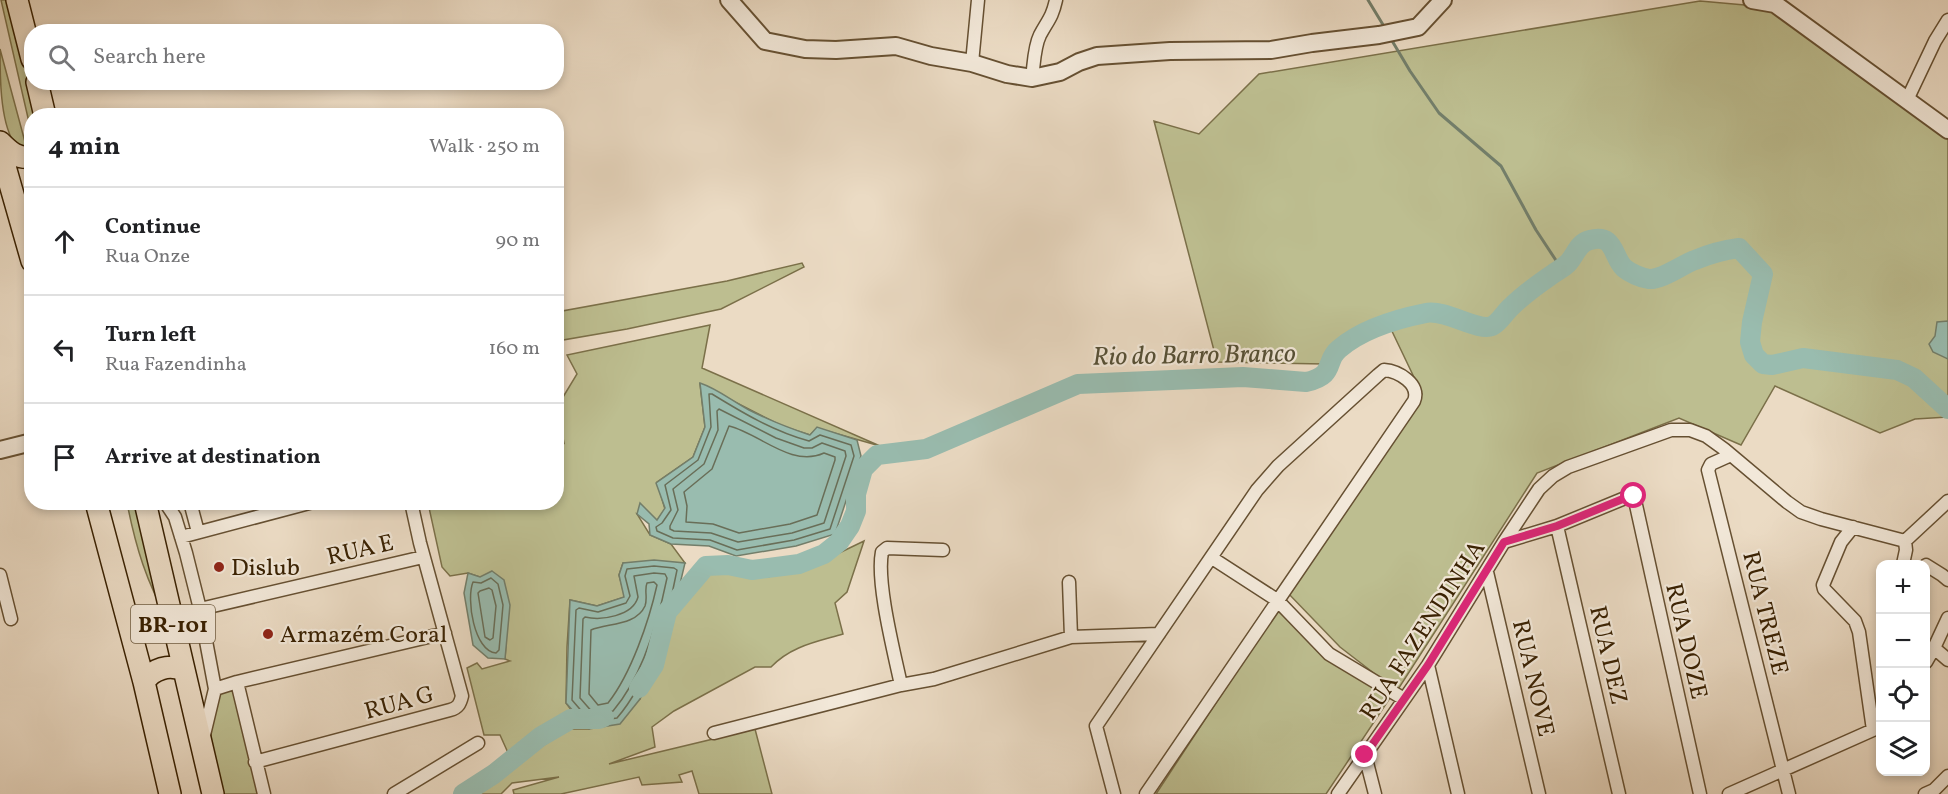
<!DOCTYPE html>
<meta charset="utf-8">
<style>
body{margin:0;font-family:Vollkorn,serif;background:#f6f6f6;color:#202124}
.controls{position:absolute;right:18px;bottom:18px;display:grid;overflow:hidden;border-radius:12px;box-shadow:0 3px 9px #0003}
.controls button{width:54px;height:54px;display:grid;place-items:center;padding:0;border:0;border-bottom:2px solid #e0e0e0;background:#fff;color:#202124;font:30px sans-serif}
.stop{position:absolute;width:18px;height:18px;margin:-14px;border:4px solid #db2777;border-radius:50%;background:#fff}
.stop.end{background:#db2777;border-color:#fff;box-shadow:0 2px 6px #0008}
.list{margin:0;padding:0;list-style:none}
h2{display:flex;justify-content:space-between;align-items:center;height:78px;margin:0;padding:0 24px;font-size:26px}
h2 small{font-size:20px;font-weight:400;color:#757577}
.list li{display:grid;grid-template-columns:39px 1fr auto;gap:18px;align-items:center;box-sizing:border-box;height:108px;padding:0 24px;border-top:2px solid #e0e0e0}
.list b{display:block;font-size:22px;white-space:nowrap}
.list p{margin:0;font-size:20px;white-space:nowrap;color:#757577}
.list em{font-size:20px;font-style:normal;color:#757577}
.icon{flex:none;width:33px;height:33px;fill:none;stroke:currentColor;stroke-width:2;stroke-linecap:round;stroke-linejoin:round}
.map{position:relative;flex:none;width:1948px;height:794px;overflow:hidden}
.search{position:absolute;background:#fff;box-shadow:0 3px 9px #0003;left:24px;top:24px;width:540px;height:66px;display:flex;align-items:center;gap:15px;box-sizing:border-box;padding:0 21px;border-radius:24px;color:#757577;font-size:22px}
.panel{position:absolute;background:#fff;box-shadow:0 3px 9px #0003;left:24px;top:108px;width:540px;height:402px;border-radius:24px}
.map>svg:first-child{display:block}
.green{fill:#bdbe90;stroke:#7b7049;stroke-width:1.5}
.water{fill:#99bcaf;stroke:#737e6a;stroke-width:1.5}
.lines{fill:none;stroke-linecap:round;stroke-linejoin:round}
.shore{stroke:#696e58;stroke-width:1.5}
.stream{stroke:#737e6a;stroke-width:3}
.river{stroke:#99bcaf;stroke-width:20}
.minor-casing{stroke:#665032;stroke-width:15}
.tertiary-casing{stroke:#665032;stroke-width:20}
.trunk-casing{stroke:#392102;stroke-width:24}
.minor{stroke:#f2e8d9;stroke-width:12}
.tertiary{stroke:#f2e8d9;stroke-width:16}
.trunk{stroke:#ebdbc4;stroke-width:21}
.route{stroke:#db2777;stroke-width:8}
.poi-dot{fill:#8f2418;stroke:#f2e8d9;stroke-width:2}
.labels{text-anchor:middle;stroke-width:4.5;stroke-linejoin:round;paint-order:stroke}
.shield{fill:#f2e8d9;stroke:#705d42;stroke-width:1.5}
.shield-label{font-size:22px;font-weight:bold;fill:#392102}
.street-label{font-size:24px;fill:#392102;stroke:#f2e8d9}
.poi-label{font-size:24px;fill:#392102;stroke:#f2e8d9;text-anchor:start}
.water-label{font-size:26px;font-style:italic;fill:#565036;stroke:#f2e8d9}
</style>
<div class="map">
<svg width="1948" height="794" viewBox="0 0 1948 794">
<rect width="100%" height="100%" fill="#ebdbc4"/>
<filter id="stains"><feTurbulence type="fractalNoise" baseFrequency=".00333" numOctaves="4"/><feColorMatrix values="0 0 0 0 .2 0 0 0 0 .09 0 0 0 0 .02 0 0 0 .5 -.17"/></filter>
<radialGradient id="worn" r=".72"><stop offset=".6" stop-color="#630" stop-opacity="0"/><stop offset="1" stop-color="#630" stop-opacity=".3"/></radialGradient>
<path class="green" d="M 1,0 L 14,0 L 31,70 L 32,82 L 43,115 L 32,116 L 31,131 Z
M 1700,1 L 1767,7 L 1948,137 L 1948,417 L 1915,419 L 1880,433 L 1775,386 L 1741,445 L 1679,418 L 1537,473 L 1397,691 L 1340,647 L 1285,590 L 1422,394 L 1389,325 L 1324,364 L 1217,362 L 1154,121 L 1199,134 L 1259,74 Z
M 0,49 L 28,153 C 24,150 16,146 13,141 C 0,119 0,75 0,49 Z
M 802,263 L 804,267 L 721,309 L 627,329 L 557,341 L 557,312 L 727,281 Z
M 710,325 L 702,368 L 880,446 L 817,428 L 810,435 L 782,426 L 700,384 L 705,427 L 693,457 L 657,482 L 665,509 L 657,521 L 637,514 L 650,535 L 671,544 L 685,563 L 623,563 L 619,575 L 625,597 L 597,606 L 570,600 L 567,647 L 566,703 L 578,719 L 571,719 L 509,755 L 500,735 L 484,735 L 467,668 L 477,663 L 482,669 L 510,661 L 505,659 L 506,643 L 480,577 L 468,573 L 450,576 L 442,567 L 428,503 L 556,502 L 557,439 L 564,443 L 557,407 L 577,374 L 567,355 Z
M 127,503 L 141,503 L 169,622 C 146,581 136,548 127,503 Z
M 864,541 L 847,592 L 835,603 L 843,634 C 816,642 791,646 771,667 L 755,667 L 674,711 L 652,727 L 655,747 L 609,764 L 755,729 L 772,794 L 699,794 L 692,771 L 679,775 L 682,782 L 642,785 L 639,777 L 561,794 L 514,794 L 513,790 L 559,777 L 512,783 L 501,794 L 470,794 L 568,729 L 589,729 L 640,699 L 675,607 L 700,572 L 767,577 L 808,568 Z
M 1277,610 L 1306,636 L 1390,698 L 1326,794 L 1156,794 Z
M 243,682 L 270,794 L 221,794 L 208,743 L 216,689 Z"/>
<path class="water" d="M 1948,321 L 1948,359 L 1933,352 L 1929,344 L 1935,336 L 1937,322 Z
M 700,383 C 718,389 732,401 749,410 C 769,420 789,428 810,435 L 817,427 L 857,440 L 861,456 L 835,534 L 796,546 L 736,556 L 709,546 L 671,544 L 650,535 L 649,524 L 637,514 L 640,503 L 657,520 L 665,508 L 656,483 L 693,457 L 705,427 Z
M 654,560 L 685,563 L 671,622 L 640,699 L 620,724 L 589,729 L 566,703 L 570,600 L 597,606 L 624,597 L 619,575 L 623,563 Z
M 492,571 L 504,580 L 510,605 L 505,659 L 488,658 L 473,645 L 464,593 L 468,573 L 480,577 Z"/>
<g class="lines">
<path class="shore" d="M 709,394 L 712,394 C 743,413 773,431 809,441 L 820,435 L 851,445 L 854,456 L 830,529 L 794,540 L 737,550 L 710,540 L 673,538 L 657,531 L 656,527 L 662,523 L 671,510 L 665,485 L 698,460 L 711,427 Z
M 719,409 L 776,438 L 804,448 L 812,448 L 822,443 L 845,451 L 846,456 L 824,523 L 792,533 L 738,542 L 711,533 L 674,531 L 670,529 L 670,526 L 678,510 L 673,489 L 704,464 L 718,430 L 717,411 Z
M 729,426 C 759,433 791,468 824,453 L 835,457 L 835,460 L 817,515 L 790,524 L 739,533 L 713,524 L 686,522 L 687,506 L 684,492 L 712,469 Z
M 654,566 L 674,568 L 677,570 C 668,618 649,681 617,718 L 591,722 L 572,700 L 576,610 L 579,608 L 598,612 L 626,603 L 630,596 L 625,576 L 627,569 Z
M 654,573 L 665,574 L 667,578 C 658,622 643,676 613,711 L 594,714 L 580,698 L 583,619 L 585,617 C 601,621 633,616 638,597 L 634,576 Z
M 491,578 L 498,584 L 503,605 L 499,650 L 496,653 C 474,651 466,599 473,582 L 481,583 Z
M 647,583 L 654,582 L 657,585 C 649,621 631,674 608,703 L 598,705 L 589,694 L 591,630 C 607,623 636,626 645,606 C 648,598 644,590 647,583 Z
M 489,588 L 492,590 L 496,606 L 493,638 L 490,640 L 485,637 L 478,593 L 480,591 Z"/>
<path class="stream" d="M 1368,0 L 1385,28
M 1391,39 L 1410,71 L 1439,113 L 1501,166 L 1536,230 L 1561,268"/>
<path class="river" d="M 639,688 L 654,665 L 667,612 L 706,566 L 728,565 L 752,570 L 799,564 L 824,554 L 839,542 L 850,526 L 856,511 L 856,494 L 863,469 L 877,455 L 926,449 L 1078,384 L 1243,377 L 1306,382 C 1337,375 1324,361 1339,349 C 1362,329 1396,319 1426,313 C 1446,309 1478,332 1492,326 C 1499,323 1505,312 1511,307 C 1523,295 1537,285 1550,276 C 1556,271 1564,268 1569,262 C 1576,254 1578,243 1590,240 C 1615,233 1612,256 1624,268 C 1630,273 1641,278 1649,279 C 1662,280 1683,264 1695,260 C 1709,254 1724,250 1739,248 L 1763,274 L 1752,322 L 1750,342 L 1754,355 L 1763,364 L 1772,365 L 1803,358 L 1897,370 L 1914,378 L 1948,409
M 463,794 L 494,774 L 540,737 L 571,719 L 599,719 L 604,717"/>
<defs>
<path id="minor" d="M 972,63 L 978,0
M 1032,78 C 1034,64 1034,47 1040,35 C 1048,20 1052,18 1056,0
M 1907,100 L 1935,41 L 1948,20
M 1731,455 L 1711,464 L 1708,470 L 1789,794
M 165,502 L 175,517 L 186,553 L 200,609 L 215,689 L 203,739
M 190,502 L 198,532
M 1557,526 L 1619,794
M 1853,527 L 1841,542 L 1823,585 L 1824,589 L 1855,621 L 1859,632 L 1873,730
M 181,537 L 313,502
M 1504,542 L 1557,526 L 1630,496 L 1634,496 L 1700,794
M 943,550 L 887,548 L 882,552 C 876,582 894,652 901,685 L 934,679 L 1071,637 L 1159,634
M 1212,558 L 1277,600 L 1329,654 L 1404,699
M 1903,564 L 1906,550 L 1905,541
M 1926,565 L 1942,575 L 1948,580
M 1487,572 L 1539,794
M 0,575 L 11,619
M 1069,582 L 1071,637
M 200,609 L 423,557
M 1948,618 L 1934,648 L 1948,660
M 1926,662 L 1934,648
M 1428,665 L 1458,794
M 237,682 L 264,794
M 215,689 L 237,682 L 445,633
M 714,733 L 901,685
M 1365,755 L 1375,794
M 255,762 L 450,710 C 458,708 460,704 462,696 L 420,543 L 411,502
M 394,794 L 478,743
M 1114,794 L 1096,726 L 1257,490 L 1278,466 L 1378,375 L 1384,370 C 1398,371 1421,384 1414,401 L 1146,794
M 1338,794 L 1428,665 L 1504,542 L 1539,489 L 1553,476 L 1568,467 L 1671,430 L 1690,430 L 1706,436 L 1724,449 L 1787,502 L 1801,512 L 1821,519 L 1905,541 L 1948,501
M 1729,794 L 1873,730 L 1877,726
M 1925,794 L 1934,790 L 1948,776"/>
<path id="tertiary" d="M 729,0 L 765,41 L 805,49 L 836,50 L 896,46 L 931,56 L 972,63 L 1007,74 L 1032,78 L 1060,72 L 1079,62 L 1097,56 L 1170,51 L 1271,50 L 1312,43 L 1379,35 L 1418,27 L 1443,0
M 1752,0 L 1775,4 L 1948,130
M 0,450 L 32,442"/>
<path id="trunk" d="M 17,0 L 32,59
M 37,82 L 45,116
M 0,142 C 10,152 17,159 32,157
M 0,149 L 32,261
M 96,502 L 144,682 L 170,794
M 145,502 L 213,794
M 144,682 C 152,669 170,663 184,671"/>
</defs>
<use href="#minor" class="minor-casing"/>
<use href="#tertiary" class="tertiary-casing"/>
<use href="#trunk" class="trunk-casing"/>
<use href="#minor" class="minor"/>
<use href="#tertiary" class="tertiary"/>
<use href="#trunk" class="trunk"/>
</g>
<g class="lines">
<path class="route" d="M 1365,755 L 1428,665 L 1504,542 L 1557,526 L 1630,496 L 1634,496"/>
</g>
<g class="poi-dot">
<circle cx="219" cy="567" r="6"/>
<circle cx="268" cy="634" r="6"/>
</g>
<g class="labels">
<rect class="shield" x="131" y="605" width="84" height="38" rx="4.5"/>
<g class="shield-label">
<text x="173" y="632">BR-101</text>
</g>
<g class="street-label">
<text transform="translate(360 549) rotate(-13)" y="8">RUA E</text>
<text transform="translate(1766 613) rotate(76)" y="8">RUA TREZE</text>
<text transform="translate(1422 630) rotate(-57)" y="8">RUA FAZENDINHA</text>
<text transform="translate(1687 641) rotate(77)" y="8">RUA DOZE</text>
<text transform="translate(1609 655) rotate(77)" y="8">RUA DEZ</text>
<text transform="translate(1534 678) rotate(77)" y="8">RUA NOVE</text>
<text transform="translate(399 702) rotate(-15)" y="8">RUA G</text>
</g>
<g class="poi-label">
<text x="231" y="575">Dislub</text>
<text x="280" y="642">Armazém Coral</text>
</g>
<g class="water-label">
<text transform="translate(1194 354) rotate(-1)" y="9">Rio do Barro Branco</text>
</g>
</g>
<rect width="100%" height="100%" filter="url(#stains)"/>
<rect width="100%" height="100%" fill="url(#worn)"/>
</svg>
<div class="controls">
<button>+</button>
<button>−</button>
<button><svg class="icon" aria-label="locate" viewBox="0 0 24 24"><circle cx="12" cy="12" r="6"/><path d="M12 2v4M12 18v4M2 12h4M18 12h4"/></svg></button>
<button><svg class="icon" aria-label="layers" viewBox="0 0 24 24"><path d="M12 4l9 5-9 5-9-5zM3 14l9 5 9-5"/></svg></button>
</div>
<div class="stop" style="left:1634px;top:496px"></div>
<div class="stop end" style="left:1365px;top:755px"></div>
<div class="search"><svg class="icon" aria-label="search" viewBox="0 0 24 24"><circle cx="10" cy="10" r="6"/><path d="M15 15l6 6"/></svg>Search here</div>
<section class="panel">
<h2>4 min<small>Walk · 250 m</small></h2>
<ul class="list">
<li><svg class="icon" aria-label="ahead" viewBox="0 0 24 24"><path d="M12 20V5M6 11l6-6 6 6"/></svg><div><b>Continue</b><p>Rua Onze</p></div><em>90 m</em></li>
<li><svg class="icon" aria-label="left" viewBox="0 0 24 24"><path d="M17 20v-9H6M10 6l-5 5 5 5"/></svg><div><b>Turn left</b><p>Rua Fazendinha</p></div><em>160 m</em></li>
<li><svg class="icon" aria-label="arrive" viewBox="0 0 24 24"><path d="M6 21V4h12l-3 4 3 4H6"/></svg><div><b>Arrive at destination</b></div></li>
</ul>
</section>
</div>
